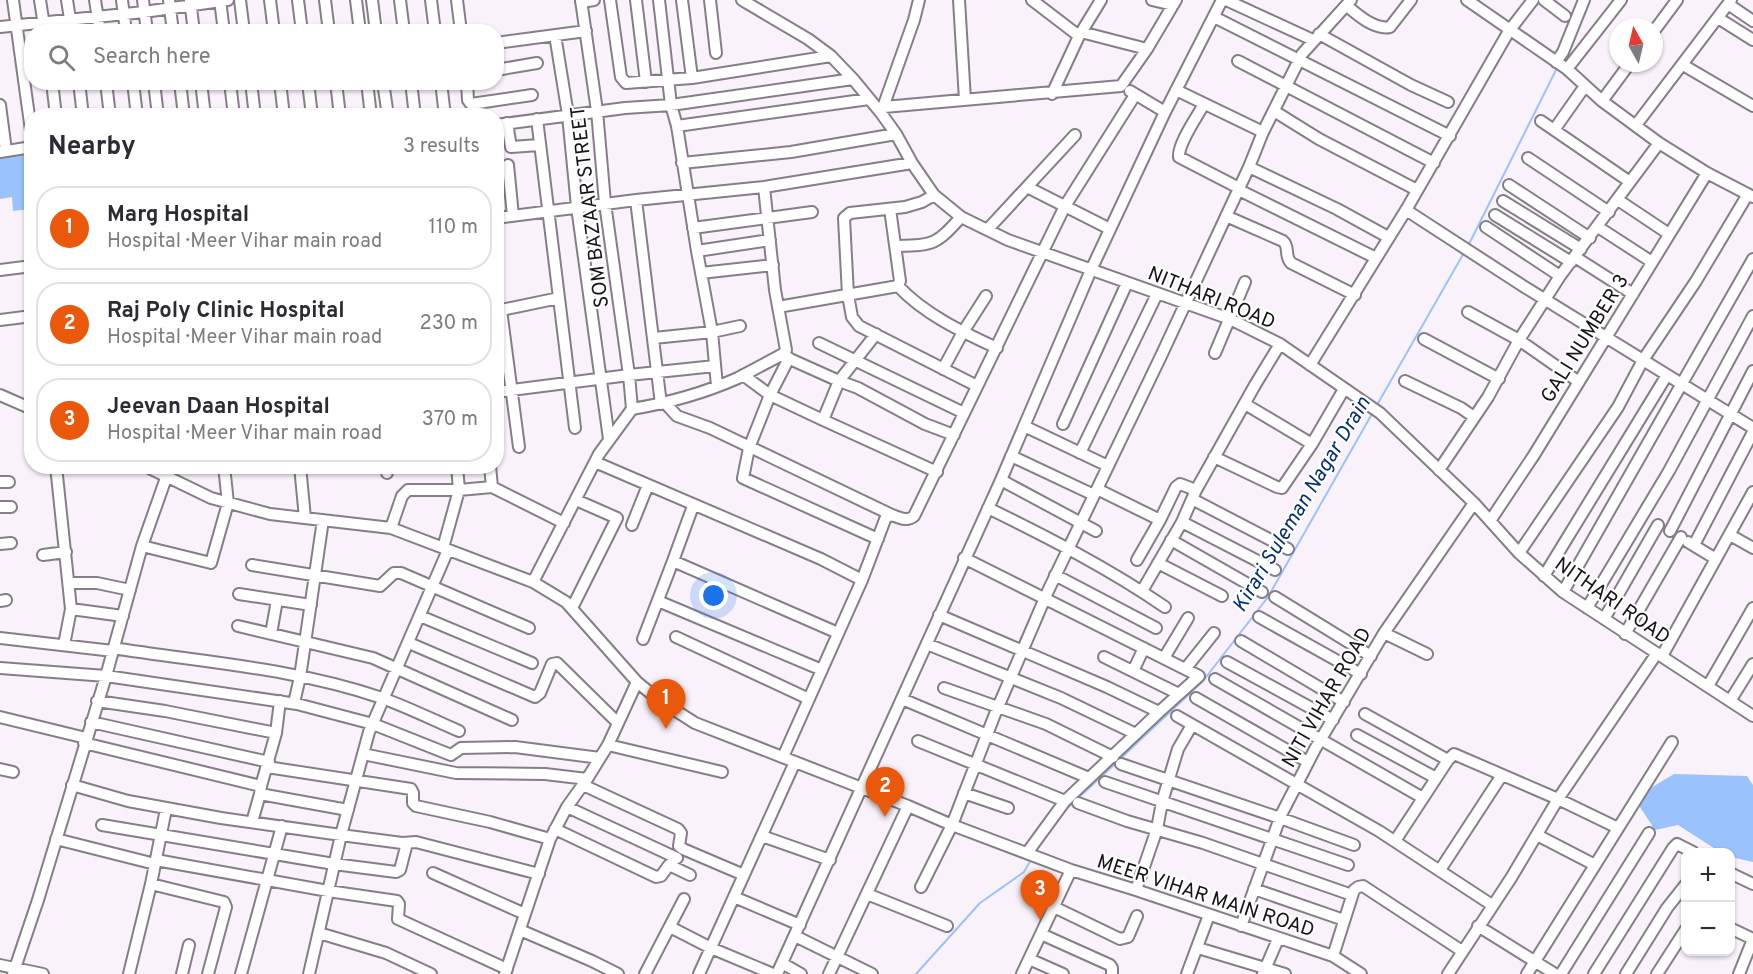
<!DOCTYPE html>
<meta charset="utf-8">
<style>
body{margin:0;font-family:Overpass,sans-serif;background:#f7f7f7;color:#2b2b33}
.controls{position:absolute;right:18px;bottom:18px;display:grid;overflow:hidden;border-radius:12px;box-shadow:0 2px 4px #0004}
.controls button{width:54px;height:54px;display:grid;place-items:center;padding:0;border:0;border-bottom:2px solid #e1e1e2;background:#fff;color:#2b2b33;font:30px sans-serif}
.compass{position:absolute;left:1609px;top:18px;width:54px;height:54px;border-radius:50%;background:#fff;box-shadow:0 2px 4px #0004;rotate:352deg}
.you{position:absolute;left:714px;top:596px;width:21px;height:21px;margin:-15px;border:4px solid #fff;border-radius:50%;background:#1a73e8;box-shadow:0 0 0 9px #1a73e833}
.badge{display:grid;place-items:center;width:39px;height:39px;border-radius:50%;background:#ea580c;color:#fff;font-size:20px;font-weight:700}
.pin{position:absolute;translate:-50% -50px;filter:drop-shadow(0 2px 3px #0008)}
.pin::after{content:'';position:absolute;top:32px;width:21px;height:18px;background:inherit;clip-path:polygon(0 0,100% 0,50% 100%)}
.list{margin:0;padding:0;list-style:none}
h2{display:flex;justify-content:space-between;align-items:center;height:78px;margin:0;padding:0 24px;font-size:26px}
h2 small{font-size:20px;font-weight:400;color:#7c7c81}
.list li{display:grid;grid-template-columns:39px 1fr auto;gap:18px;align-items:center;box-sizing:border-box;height:84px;margin:0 12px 12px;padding:0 12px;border:2px solid #e1e1e2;border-radius:24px}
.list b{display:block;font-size:22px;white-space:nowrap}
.list p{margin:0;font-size:20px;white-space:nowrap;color:#7c7c81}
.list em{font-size:20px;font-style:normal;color:#7c7c81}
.icon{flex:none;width:33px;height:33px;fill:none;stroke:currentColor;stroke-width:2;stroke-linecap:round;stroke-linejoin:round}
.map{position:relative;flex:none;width:1753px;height:974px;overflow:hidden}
.search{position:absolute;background:#fff;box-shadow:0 2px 4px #0004;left:24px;top:24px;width:480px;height:66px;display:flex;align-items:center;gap:15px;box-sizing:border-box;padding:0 21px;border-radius:24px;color:#7c7c81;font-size:22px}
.panel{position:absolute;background:#fff;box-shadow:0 2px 4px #0004;left:24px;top:108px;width:480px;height:366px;border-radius:24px}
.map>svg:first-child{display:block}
.water{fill:#9ac2fd}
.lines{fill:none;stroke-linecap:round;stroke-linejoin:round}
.stream{stroke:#9ac2fd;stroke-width:2}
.minor-casing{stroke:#857e86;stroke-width:14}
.minor{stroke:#fff;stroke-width:10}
.labels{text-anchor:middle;stroke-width:4.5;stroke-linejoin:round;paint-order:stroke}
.street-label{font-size:20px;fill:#151315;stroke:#fff}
.water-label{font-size:21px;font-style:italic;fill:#033170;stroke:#fff}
</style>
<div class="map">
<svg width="1753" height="974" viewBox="0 0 1753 974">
<rect width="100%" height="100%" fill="#f9f2fb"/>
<path class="water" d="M 31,148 L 31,213 L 30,209 L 13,211 L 12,197 L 0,199 L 0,152 Z
M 1674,774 L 1747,776 L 1753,785 L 1753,862 L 1731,857 L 1730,852 L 1720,852 L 1678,825 L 1655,830 L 1638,804 L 1649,789 Z"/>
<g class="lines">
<path class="stream" d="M 1468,246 L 1558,66
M 1377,405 L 1465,251
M 1120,759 L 1203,681 L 1268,597 L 1373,412
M 1063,812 L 1116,763
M 916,974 L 980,903 L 1024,872 L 1032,858"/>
<defs>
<path id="minor" d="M 13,0 L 32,138
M 40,0 L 45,32
M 67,0 L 72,32
M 95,0 L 100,32
M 122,0 L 126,32
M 143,0 L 147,32
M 169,0 L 173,32
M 190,0 L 194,32
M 220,0 L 224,32
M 240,0 L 244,32
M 270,0 L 274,32
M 298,0 L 302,32
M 325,0 L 329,32
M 356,0 L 360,32
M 372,0 L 376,32
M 400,0 L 404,32
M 431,0 L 435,32
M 457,0 L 461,32
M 581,0 L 597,111 L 605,203 L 629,375 L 632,409
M 610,0 L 621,77 L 626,83 L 692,78 L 831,56
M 636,0 L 646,82
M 659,0 L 671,105 L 677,126 L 697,251 L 712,332 L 717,386
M 682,0 L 692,78
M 710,0 L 716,53
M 742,0 L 808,39 L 831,56 L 853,79 L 881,113 L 896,134 L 912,163 L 934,195 L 961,217 L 1008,240 L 1230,319 L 1280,344 L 1380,413 L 1474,503 L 1519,553 L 1563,592 L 1753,716
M 959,0 L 965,100
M 1032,0 L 1079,36
M 1152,0 L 1173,5
M 1226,0 L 1313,40
M 1467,0 L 1567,69 L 1602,101 L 1659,143 L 1707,173 L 1753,197
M 1544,0 L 1565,16
M 581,2 L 594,0
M 1728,4 L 1753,21
M 1347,6 C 1358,15 1374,30 1390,27 L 1411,0
M 1214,17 L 1450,136
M 1718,18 L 1753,40
M 0,27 L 144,12 L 228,0
M 1654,31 L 1677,0
M 1081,32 L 1147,49
M 1319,34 L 1411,85 L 1448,102
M 555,35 L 568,115 L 577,207 L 609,439
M 496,43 L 586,31
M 1238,61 L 1434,163
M 1556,62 L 1563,52 L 1584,0
M 1683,65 L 1753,106
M 1567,69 L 1621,0
M 496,70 L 537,63
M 52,82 L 56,116
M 79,82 L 83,116
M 106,82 L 110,116
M 133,82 L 137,116
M 154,82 L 158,116
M 180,82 L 184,116
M 201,82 L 205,116
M 230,82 L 234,116
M 251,82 L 255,116
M 280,82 L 284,116
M 308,82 L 312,116
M 336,82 L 340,116
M 367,82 L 371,116
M 383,82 L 388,116
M 411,82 L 415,116
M 441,82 L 445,116
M 467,82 L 468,100 L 471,104 L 532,95
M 1176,90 L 1263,132
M 1130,91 L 1165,112
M 1052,94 L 1079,36 L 1101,0
M 1602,101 L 1630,63
M 1204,104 C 1197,117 1178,143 1179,157 L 1239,188
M 0,105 L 6,151
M 884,107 L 1121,86 L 1147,49 L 1176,0
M 1274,111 L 1319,139 L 1417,190
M 881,113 L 914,20 L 919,0
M 537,119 L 575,428
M 1541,121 L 1630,182
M 507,123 L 511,147 L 539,145
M 496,125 L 625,108 L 671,105 L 853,79
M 1636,125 L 1731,0
M 677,126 L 869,99
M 1554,130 L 1585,86
M 0,152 L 32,147
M 1528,158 L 1609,212
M 682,163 L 791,152 L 896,134
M 508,165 L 513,216
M 1249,167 L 1337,209 L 1388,237
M 1509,185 L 1590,238
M 1027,187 L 1110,229
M 1239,190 L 1376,258
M 934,195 L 922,202 L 905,207 L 850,213 L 844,218 L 848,295 L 852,317 L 859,326 L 977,386
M 636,200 L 661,404
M 1618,200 L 1669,234
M 1503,201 L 1581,249
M 1406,210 L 1523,286 L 1753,428
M 1495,215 L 1571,262
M 1226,216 L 1283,241 C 1290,247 1284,256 1291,263 L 1355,295
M 496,218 L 636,200 L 764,187 L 912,163
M 1486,227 L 1560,276
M 1598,227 L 1652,262
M 693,228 L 812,212
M 988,229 L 1075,135
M 897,246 C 934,245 936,245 961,217
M 697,251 L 770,240
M 1575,257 L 1633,294
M 0,270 L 32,266
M 701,273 L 773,265
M 898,286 C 924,314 962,332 997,348
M 778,307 L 898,286 L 900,281 L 890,209
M 496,309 L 501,310 L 519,447
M 501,310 L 559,298
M 1468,312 L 1519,340 L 1579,382
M 0,320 L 32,316
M 876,334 L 839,381 L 858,388 L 925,424 L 954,435
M 654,338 L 712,332 L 740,326
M 1424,339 L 1499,379
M 819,343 L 964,413
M 1215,353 L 1245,282
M 781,355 L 839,381 L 823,420 L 937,472
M 789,358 L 770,395 L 823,420
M 1310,365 L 1406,210 L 1509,31 L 1533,0
M 943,369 L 963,332 L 986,296
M 743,375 L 770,395 L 749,448 L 743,478 L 878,539
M 1405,381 L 1461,408 L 1474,417
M 496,392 L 629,375 L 715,366
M 0,395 L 32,409
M 666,404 L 677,416 L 710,428 L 892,515
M 1245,404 L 1312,444
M 632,409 C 668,403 704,393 738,378 C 753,370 768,362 783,354 L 786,350 L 775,290 L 764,187
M 1063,424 L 1127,283
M 1024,426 L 1108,466
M 1080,453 L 1157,294
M 1011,456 L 1094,495
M 1214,457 L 1277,487 L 1282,488 L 1312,444 L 1344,389
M 595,462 L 821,559 L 862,580 L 886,517 L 892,515 C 900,518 907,522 914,516 L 1065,206 L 1135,95
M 56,466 L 71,609 L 64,645
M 145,466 L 211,498 L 270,514 L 391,528 L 533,582 L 566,602 L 637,682 L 659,700 L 695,723 L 908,806 L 952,825 L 1071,870 L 1136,890 L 1333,956 L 1361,974
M 300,466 L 305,518
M 386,466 L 387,473
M 490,466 L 492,487
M 1439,470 L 1488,397 L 1519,340 L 1560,276 L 1659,143
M 1001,480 L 1096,531
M 0,482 L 9,482
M 1097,489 L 1160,520 L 1176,487 L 1180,484 L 1196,490
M 1192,499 L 1288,549
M 693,506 L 673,561 L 838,633
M 0,507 L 11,507
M 988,508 C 1049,538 1108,568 1165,607
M 1490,521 L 1534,455 L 1707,173
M 1182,522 L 1275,570
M 632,525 L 648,485
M 391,528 L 402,496 L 408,490 L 459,490 L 492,487 L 564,523
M 1670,531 L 1753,371
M 1730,535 L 1753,548
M 1171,540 L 1262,592
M 1688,542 L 1716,559
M 0,544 L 11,543
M 1694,545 L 1753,432
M 142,546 L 211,563 L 228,503 L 224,466
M 443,548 L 459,490 L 457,466
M 1519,553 L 1618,407 L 1643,360 L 1696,281 L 1748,194
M 43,555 L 66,552
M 964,558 L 1199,676 L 1159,712 L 1065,801 L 1027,853
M 1137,560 L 1160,520
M 1158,563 L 1222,596
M 252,565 L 380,586 L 394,573 L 401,573 L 529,628
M 1055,575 L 1156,628
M 1544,576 L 1667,375
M 533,582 L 599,454 L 632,409
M 69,583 L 97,583 L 130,590
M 1142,591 L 1182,522 L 1196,490 L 1255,385 L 1280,344
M 1563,592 L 1753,259
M 239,594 L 311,605
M 1275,597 L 1371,656
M 0,601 L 6,600
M 658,601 L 822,670
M 572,608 L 617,518 L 576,500
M 1587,608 L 1669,471 L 1753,316
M 71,609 L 123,616
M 939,615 L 1107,687 L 1159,712
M 420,616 L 532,663
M 1259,617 L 1361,674
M 1604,619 L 1658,525
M 238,626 L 373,658 L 512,720
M 1384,633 L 1427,654
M 271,634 L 277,600
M 1625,634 L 1681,537
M 676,637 L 809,699
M 0,638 L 113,651
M 643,639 L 673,561
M 1241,641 L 1344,702
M 409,643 L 535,697 L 540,693 L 552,664 L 557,663 L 618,723
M 927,644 L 1061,698 L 1136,734
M 113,648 C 201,662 294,668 379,697 C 406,706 433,720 459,731
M 1662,656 L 1753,492
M 1104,657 L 1179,694
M 1164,658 L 1188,618
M 1227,662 L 1333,720
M 0,668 L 106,676 L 297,704 L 373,724 L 451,755 L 461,748 L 515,747 L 600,758
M 1186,668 L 1214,633
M 1133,671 L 1144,648
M 1215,679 L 1423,798
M 1708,686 L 1753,608
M 944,688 L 1046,724 L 1113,757
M 1196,698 L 1308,762
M 902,699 L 1089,778
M 97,701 L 165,711 L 276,733
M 1730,701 L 1753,664
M 294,703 L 300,677 L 323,520
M 1365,714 L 1448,760
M 1177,716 L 1379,831 L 1492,905
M 0,717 L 86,738
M 91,722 L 269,762
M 1357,735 L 1436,778
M 918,741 L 1065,801
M 84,743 L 261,786 L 260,794 L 348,810
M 608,745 L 722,772
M 363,754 L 456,773 L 545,774 L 587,779
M 783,757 L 862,580
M 1121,764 L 1280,818 L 1354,845
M 267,767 L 411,789 L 413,793 L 413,803 L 416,806 L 490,822 L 550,839
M 0,769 L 13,772
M 1105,782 L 1348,865
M 72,785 L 128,801 L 221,818 L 341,835 L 402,843 L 416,842 L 539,874
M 583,785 L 678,829 L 681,833 L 679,846 L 683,849 L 744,875
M 261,786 L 276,733 L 280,701
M 964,793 L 1008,808
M 1078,803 L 1127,821 L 1203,843 L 1352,895
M 567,807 L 677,858
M 252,822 L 260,794
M 102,825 L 334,864 L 396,872 L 400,870 L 407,843
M 555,829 L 656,877 L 661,876 L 669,865 L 690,875
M 1537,835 L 1595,865
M 762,836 L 830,860
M 56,839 L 155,864
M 1395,841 L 1448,760 L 1454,754 L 1558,799 L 1618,828
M 156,860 L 328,891 L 397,901 L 399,904 L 398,919 L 507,969
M 1440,870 L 1502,775
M 433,873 L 525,914
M 1730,873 L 1753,884
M 151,884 L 224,902 L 226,907 L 208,974
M 921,887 L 952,825 L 995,714 L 1048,591 L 1161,356 L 1249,167 L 1263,132 L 1302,54 L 1351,0
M 1254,889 L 1344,920
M 1136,890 L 1157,829 L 1162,802 L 1178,749 L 1192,725
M 867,894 L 947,926
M 734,897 L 800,925
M 1054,907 L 1120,939 L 1128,937 L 1137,916
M 1241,926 L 1281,815 L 1315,749 L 1384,633 L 1474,503
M 1478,926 L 1555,974
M 670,927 L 711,948 L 773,974
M 1730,928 L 1753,939
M 520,930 L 592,961 L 618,974
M 319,933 L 386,953 L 431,974
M 1041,934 L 1110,965 L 1112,968 L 1112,974
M 795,936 L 872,974
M 1198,948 L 1285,974
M 1333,956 L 1354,890 L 1358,887 L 1363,886 L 1462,951
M 1029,959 L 1063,974
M 782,963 L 801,974
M 0,965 L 43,974
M 13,974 L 38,900 L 106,676 L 142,546 L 166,478
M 129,974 L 151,884 L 166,809
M 182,974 L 189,945
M 241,974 L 282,826
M 309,974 L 341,835 L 369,732 L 448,550
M 505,974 L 550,839 L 567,807 L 587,779 L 608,745 L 637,682
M 645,974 L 684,899
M 699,974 L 795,762
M 777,974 L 1001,480 L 1091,270 L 1165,112 L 1222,0
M 829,974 L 908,806
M 1022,974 L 1071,870
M 1187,974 L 1209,915
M 1263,974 L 1278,939
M 1448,974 L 1511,878 L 1558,799 L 1657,653
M 1527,974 L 1672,742
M 1561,974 L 1649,833
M 1594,974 L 1673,848 L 1677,844 L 1693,852
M 1626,974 L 1667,908 L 1686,884
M 1657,974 L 1686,929
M 1739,974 L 1753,939"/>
</defs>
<use href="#minor" class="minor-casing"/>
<use href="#minor" class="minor"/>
</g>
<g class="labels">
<g class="street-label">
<text transform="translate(589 207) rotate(-97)" y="7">SOM BAZAAR STREET</text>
<text transform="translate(1212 297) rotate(22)" y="7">NITHARI ROAD</text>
<text transform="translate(1584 338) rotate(-58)" y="7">GALI NUMBER 3</text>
<text transform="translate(1613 600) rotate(35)" y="7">NITHARI ROAD</text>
<text transform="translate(1326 697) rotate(-60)" y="7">NITI VIHAR ROAD</text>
<text transform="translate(1206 895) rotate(18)" y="7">MEER VIHAR MAIN ROAD</text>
</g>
<g class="water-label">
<text transform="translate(1301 504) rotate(-59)" y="7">Kirari Suleman Nagar Drain</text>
</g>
</g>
</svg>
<div class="controls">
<button>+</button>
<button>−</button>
</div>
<svg class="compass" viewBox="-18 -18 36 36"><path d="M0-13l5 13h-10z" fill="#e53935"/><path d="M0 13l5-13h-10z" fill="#7c7c81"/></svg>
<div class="you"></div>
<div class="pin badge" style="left:666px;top:729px">1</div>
<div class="pin badge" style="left:885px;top:817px">2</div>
<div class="pin badge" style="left:1040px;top:920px">3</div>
<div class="search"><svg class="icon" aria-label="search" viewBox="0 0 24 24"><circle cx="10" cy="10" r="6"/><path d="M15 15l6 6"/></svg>Search here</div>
<section class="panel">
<h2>Nearby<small>3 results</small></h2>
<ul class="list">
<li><span class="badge">1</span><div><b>Marg Hospital</b><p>Hospital · Meer Vihar main road</p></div><em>110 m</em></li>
<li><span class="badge">2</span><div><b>Raj Poly Clinic Hospital</b><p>Hospital · Meer Vihar main road</p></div><em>230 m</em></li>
<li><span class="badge">3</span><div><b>Jeevan Daan Hospital</b><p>Hospital · Meer Vihar main road</p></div><em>370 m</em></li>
</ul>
</section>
</div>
